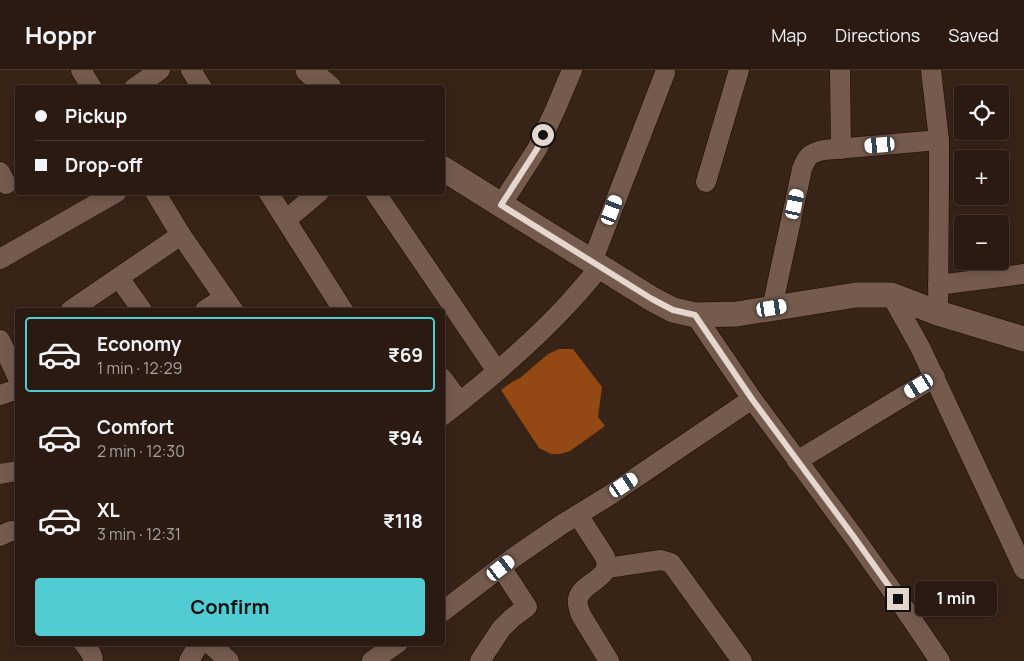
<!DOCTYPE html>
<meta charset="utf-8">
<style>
:root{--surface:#2a1a11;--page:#32231a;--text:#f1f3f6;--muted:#a5a19f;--line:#463831;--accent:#51ccd2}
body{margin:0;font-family:Manrope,sans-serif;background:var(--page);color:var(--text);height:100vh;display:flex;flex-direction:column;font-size:19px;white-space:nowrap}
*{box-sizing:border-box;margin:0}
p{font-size:16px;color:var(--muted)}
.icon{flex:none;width:28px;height:28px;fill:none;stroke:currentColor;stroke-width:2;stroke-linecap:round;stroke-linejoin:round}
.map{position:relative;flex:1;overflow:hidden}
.panel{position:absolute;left:15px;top:238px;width:430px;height:338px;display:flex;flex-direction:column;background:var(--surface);border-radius:5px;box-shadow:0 2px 12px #0003,0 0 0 1px var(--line)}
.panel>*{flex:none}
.guide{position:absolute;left:15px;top:15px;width:430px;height:110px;border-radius:5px;box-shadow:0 2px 12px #0003,0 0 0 1px var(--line);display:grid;align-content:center;height:110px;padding:0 20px;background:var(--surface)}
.buttons{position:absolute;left:954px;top:15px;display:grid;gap:10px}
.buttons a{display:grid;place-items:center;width:55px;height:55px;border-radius:5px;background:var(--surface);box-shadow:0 2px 12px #0003,0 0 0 1px var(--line);font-size:25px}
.end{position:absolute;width:22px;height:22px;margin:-11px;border:6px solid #e5d6ce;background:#111;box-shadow:0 0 0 2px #111}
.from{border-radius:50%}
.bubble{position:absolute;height:35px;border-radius:5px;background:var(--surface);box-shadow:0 2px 12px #0003,0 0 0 1px var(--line);font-size:16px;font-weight:700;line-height:35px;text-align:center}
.car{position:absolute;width:15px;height:30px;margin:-15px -8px;border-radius:6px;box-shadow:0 0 4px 1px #0007;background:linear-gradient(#fff 24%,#345 0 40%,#fff 0 76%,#345 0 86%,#fff 0)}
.guide b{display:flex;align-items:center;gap:18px;height:48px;font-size:19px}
.guide b+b{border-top:1px solid var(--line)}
.guide i{width:12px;height:12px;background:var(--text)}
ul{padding:9px 0 0;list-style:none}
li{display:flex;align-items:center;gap:15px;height:75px;margin:0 10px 8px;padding:0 10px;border:2px solid transparent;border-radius:5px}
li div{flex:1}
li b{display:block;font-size:19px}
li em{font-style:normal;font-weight:700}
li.on{border-color:var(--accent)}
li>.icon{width:45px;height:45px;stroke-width:1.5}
.primary-button{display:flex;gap:10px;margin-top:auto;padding:10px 20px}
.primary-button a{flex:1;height:58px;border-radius:5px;background:var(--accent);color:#111;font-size:20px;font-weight:700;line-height:58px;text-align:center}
header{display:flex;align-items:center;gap:30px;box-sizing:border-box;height:70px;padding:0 25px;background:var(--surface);border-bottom:1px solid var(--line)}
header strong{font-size:24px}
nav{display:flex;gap:28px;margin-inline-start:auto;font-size:18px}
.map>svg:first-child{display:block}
.water{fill:#944814}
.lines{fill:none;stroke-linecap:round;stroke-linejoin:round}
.minor-casing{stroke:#1f0b02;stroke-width:21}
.tertiary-casing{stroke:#1f0b02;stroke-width:26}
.minor{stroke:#755b4e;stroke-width:20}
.tertiary{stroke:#755b4e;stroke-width:25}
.route{stroke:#e5d6ce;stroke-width:6}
</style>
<header>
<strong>Hoppr</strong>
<nav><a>Map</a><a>Directions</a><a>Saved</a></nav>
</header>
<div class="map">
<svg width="1024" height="591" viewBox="0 0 1024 591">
<rect width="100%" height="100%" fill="#382317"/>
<!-- water -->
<polygon class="water" points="559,279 573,279 602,317 598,347 605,356 570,381 560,384 551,384 539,378 501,320 512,312 520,308 548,284"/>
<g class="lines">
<defs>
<g id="minor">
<polyline points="81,0 92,18"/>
<polyline points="191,0 202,18"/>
<polyline points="840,0 841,79"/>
<polyline points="931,0 939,70 939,114 938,243"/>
<polyline points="134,18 160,0"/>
<polyline points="0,102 6,114"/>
<polyline points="706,112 739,0"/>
<polyline points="155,122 181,165 233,240"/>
<polyline points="268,122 343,240"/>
<polyline points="375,122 497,301"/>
<polyline points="501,135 537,79 556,38 572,0"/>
<polyline points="286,150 319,122"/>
<polyline points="0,189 117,122"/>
<polyline points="592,192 665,3"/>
<polyline points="119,208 142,240"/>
<polyline points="938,215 1024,204"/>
<polyline points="891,225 920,277 1024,499"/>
<path d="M772,238l30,-139c5,-13 8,-16 22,-19l115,-10"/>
<polyline points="71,240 181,165"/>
<polyline points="205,240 224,228"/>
<polyline points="695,245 752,329 854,467 898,529 940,591"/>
<polyline points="0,270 18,308"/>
<polyline points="442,308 460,332"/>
<polyline points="0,325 18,319"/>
<path d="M442,346c44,-34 88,-71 126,-112 11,-12 22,-25 32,-37"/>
<polyline points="797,391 935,307"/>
<polyline points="0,404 18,401"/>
<path d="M578,445l27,42c9,22 -23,24 -27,42 -1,5 1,11 3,16l28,46"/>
<polyline points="0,466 11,461 18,461"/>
<polyline points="607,498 661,490 671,493 742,591"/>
<polyline points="442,542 513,488 561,455 610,425 752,329"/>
<path d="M83,572c4,6 10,12 10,19"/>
<polyline points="208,572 229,591"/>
<polyline points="189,591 200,572"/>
<polyline points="372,591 399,572"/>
<polyline points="480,591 501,559 512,548 527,537 501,497"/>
</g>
<g id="tertiary">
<polyline points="308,0 329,18"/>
<polyline points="442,98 652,229 673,240 695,245 737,244 856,225 891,225 938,243 1024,269"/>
</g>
</defs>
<!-- minor casing -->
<use href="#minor" class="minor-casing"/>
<!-- tertiary casing -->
<use href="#tertiary" class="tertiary-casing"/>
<!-- minor -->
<use href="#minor" class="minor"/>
<!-- tertiary -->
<use href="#tertiary" class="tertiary"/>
</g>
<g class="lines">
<!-- route -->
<polyline class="route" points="543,65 537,79 501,135 652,229 673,240 695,245 752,329 854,467 898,529"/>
</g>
</svg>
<div class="buttons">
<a><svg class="icon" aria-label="locate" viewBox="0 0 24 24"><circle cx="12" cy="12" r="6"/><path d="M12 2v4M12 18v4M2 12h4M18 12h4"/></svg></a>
<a>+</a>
<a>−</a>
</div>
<i class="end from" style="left:543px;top:65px"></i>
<i class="end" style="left:898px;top:529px"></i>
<div class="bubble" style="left:915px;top:511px;width:82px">1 min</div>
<i class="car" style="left:880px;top:75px;rotate:265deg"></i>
<i class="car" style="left:795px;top:134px;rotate:12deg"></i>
<i class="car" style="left:612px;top:140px;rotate:21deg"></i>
<i class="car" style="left:772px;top:238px;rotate:81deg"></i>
<i class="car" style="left:919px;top:316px;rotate:239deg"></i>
<i class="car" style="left:624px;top:415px;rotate:56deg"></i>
<i class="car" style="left:501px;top:498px;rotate:52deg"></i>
<div class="guide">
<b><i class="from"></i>Pickup</b>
<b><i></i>Drop-off</b>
</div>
<section class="panel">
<ul>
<li class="on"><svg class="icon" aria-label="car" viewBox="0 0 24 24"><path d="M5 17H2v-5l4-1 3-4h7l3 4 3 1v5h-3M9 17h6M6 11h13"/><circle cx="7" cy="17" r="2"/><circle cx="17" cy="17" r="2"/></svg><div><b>Economy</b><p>1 min · 12:29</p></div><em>₹69</em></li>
<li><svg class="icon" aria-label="car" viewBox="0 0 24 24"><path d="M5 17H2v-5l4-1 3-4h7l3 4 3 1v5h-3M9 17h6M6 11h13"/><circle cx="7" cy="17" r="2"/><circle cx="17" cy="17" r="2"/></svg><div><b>Comfort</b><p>2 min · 12:30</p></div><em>₹94</em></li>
<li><svg class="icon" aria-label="car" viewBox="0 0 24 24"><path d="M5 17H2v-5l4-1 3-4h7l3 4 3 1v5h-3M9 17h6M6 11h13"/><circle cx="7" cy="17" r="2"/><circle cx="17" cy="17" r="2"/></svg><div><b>XL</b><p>3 min · 12:31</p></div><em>₹118</em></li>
</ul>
<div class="primary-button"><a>Confirm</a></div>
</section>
</div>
